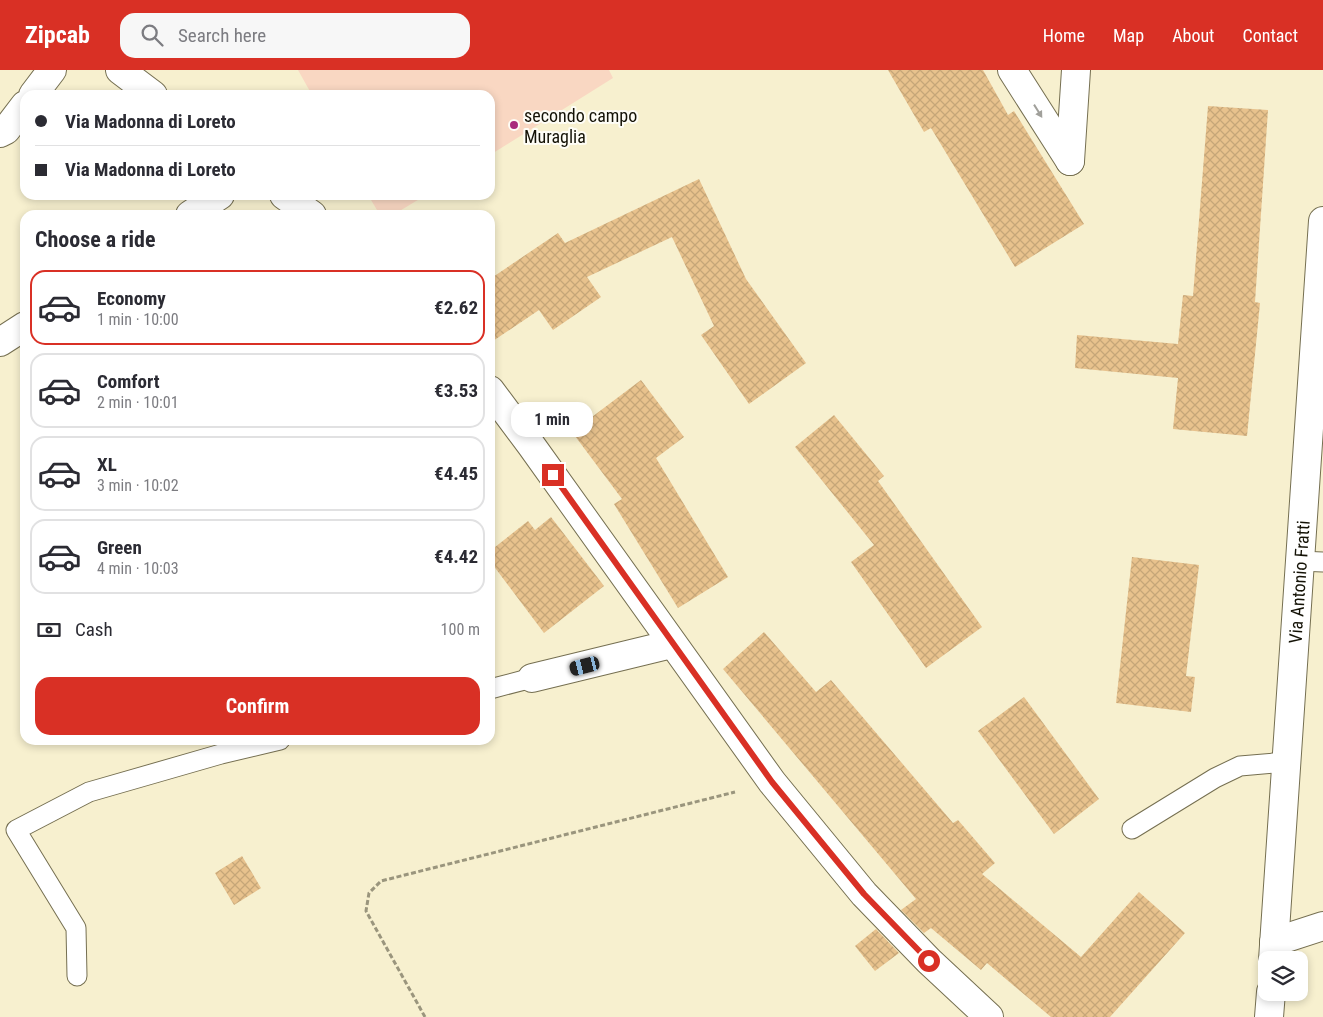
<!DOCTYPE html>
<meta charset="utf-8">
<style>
:root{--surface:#fff;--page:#f7f7f7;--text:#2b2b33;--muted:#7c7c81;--line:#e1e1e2;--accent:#d93025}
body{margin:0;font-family:"Roboto Condensed",sans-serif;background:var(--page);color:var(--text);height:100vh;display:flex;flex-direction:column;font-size:19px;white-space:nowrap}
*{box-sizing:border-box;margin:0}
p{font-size:16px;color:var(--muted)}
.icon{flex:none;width:28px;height:28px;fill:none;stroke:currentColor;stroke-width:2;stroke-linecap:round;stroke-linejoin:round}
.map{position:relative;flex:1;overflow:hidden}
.side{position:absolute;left:20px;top:140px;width:475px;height:535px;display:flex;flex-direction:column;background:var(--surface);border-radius:15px;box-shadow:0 2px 8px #0003}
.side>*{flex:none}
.hud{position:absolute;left:20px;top:20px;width:475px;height:110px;border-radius:15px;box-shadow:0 2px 8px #0003;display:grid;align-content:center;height:110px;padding:0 15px;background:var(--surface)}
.fabs{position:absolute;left:1258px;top:881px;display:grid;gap:10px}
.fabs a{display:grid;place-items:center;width:50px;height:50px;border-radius:10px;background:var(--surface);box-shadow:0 2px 8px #0003;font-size:25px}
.end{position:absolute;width:22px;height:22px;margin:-11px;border:6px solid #d93025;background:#fff;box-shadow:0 0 0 2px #fff}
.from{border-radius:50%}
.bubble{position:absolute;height:35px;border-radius:15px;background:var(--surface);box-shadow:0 2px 8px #0003;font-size:16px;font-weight:700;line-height:35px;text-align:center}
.car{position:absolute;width:15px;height:30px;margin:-15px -8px;border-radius:6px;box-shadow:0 0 4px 1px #0007;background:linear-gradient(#222 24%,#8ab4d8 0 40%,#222 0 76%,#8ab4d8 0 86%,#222 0)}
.hud b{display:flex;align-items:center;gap:18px;height:48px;font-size:19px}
.hud b+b{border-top:1px solid var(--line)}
.hud i{width:12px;height:12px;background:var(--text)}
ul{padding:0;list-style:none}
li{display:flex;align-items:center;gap:15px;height:75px;margin:0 10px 8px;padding:0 5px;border:2px solid var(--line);border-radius:15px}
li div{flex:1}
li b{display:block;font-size:19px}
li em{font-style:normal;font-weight:700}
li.on{border-color:var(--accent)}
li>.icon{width:45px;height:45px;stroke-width:1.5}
h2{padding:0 15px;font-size:22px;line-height:60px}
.pay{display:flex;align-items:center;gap:12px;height:55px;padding:0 15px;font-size:19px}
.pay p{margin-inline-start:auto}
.action{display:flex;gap:10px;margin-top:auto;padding:10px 15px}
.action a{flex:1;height:58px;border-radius:15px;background:var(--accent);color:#fff;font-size:20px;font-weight:700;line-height:58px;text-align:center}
header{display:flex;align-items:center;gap:30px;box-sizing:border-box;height:70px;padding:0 25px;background:var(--accent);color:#fff}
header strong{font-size:24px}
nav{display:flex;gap:28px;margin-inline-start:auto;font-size:18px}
.search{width:350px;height:45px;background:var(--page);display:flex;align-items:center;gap:12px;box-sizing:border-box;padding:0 18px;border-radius:15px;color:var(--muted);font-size:19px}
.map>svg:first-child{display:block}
.pitch{fill:#f9d7c2}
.building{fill:url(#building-cross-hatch)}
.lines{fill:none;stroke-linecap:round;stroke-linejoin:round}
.service-casing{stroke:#756f51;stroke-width:21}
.minor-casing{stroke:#756f51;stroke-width:30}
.tertiary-casing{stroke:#756f51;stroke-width:30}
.path{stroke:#9a957d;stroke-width:3;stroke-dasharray:5 2.5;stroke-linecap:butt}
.service{stroke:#fff;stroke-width:19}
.minor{stroke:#fff;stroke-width:28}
.tertiary{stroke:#fff;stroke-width:28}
.oneway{fill:#a1a09b}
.route{stroke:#d93025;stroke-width:6}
.poi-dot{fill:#a92b7c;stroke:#fefdf6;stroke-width:2}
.labels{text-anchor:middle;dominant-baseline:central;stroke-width:4;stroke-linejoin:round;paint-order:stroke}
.poi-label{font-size:18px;fill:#141206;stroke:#fefdf6;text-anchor:start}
.street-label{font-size:18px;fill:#141206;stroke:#fefdf6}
</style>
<header>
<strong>Zipcab</strong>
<div class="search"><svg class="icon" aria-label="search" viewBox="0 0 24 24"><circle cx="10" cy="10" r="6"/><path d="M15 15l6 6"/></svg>Search here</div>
<nav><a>Home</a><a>Map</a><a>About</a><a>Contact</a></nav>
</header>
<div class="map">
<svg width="1323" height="947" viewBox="0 0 1323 947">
<defs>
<pattern id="building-cross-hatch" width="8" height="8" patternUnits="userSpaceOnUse" patternTransform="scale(1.25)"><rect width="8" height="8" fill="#e8c28d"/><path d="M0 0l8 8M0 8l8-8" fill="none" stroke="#c6a678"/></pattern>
</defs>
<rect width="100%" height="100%" fill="#f7f0cf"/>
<!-- pitch -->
<g class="pitch">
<polygon points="298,0 609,0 613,8 490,85 490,25 312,25"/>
<polygon points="368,125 426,125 393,145 380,145"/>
</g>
<!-- building -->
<g class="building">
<polygon points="888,0 983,0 1008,45 1014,41 1084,154 1015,197 931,58 924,62"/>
<polygon points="1208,36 1268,40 1255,232 1260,233 1247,366 1173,359 1178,308 1075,298 1077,265 1178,274 1183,225 1193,226"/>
<polygon points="699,109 746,209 806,293 749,334 701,265 714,256 672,167 587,207 601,227 553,260 539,240 490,273 490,209 558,163 565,173"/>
<polygon points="641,310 684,367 656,388 728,507 678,538 614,434 622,429 572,362"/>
<polygon points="834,345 884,406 878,411 982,557 926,598 851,492 874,475 795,377"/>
<polygon points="551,447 604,516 544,563 490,491 490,481 528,451 535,460"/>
<polygon points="1132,487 1199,495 1186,606 1195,607 1191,642 1116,633"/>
<polygon points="764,562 816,622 831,610 953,753 958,750 995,793 982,804 1081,887 1139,822 1185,863 1110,947 1051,947 987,893 981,900 931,858 924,863 901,840 916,829 723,599"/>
<polygon points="1024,627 1099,729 1054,764 978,661"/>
<polygon points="242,786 261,818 234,835 215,803"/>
<polygon points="876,859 899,883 875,901 855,876"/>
</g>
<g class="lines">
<defs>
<g id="service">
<polyline points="1299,491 1323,492"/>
<polyline points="490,619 532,608"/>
<polyline points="1132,759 1215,708 1240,696 1286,692"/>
<polyline points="77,906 76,858 16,760 89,722 221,684 280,670"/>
</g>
<g id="minor">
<polyline points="120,0 153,25"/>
<polyline points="1012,0 1070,91"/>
<polyline points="33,25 52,0"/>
<polyline points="0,63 6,60 25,35"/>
<polyline points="1070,91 1076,0"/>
<polyline points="284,125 312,145"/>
<polyline points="190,145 220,125"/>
<polyline points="0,272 25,256"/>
<polyline points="490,320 531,375 772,712 864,824 929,891 989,947"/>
<polyline points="532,608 672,574"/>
<polyline points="1274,872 1323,856"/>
</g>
<g id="tertiary">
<path id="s1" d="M1273,890l50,-739"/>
<polyline points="1269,947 1271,922"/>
</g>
</defs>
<!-- service casing -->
<use href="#service" class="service-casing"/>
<!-- minor casing -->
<use href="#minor" class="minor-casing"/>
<!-- tertiary casing -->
<use href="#tertiary" class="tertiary-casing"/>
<!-- path -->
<polyline class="path" points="425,947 366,841 369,823 381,811 735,722"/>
<!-- service -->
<use href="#service" class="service"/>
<!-- minor -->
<use href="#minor" class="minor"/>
<!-- tertiary -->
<use href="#tertiary" class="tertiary"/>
</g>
<!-- one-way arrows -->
<defs><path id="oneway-solid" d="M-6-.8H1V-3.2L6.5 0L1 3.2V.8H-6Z" transform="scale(1.25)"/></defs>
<use class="oneway" href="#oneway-solid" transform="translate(1038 41) rotate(58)"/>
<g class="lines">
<!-- route -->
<polyline class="route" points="553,405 772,712 864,824 929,891"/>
</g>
<!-- markers -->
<circle class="poi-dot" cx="514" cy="55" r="5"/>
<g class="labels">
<!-- poi labels -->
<g class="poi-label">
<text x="524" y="45">secondo campo<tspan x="524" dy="21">Muraglia</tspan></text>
</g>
<!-- street labels -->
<g class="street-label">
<text stroke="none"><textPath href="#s1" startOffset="379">Via Antonio Fratti</textPath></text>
</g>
</g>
</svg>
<div class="fabs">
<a><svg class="icon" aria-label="layers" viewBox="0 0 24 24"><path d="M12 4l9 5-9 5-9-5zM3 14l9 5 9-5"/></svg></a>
</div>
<i class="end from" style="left:929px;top:891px"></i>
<i class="end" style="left:553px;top:405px"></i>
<div class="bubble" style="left:511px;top:332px;width:82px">1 min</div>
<i class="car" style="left:585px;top:596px;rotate:256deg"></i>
<div class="hud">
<b><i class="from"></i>Via Madonna di Loreto</b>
<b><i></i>Via Madonna di Loreto</b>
</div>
<section class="side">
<h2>Choose a ride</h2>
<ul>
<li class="on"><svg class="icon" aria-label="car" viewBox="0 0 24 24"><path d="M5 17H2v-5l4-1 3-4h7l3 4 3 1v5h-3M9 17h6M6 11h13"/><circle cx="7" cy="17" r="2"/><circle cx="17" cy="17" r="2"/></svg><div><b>Economy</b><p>1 min · 10:00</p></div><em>€2.62</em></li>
<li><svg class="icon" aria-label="car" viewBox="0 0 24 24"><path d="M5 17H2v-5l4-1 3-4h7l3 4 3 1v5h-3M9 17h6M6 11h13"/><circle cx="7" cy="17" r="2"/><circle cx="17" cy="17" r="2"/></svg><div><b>Comfort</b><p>2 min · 10:01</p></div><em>€3.53</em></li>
<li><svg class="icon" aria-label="car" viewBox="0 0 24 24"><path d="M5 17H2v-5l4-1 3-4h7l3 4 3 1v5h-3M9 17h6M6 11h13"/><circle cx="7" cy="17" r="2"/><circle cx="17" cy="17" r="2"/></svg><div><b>XL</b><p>3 min · 10:02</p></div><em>€4.45</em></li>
<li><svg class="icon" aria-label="car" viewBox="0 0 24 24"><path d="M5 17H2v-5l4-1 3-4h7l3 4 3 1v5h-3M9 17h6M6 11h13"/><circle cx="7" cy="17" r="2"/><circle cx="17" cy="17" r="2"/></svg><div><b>Green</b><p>4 min · 10:03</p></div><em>€4.42</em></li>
</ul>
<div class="pay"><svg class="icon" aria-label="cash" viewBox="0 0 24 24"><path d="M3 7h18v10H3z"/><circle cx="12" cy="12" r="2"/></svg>Cash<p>100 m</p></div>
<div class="action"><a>Confirm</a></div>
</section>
</div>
